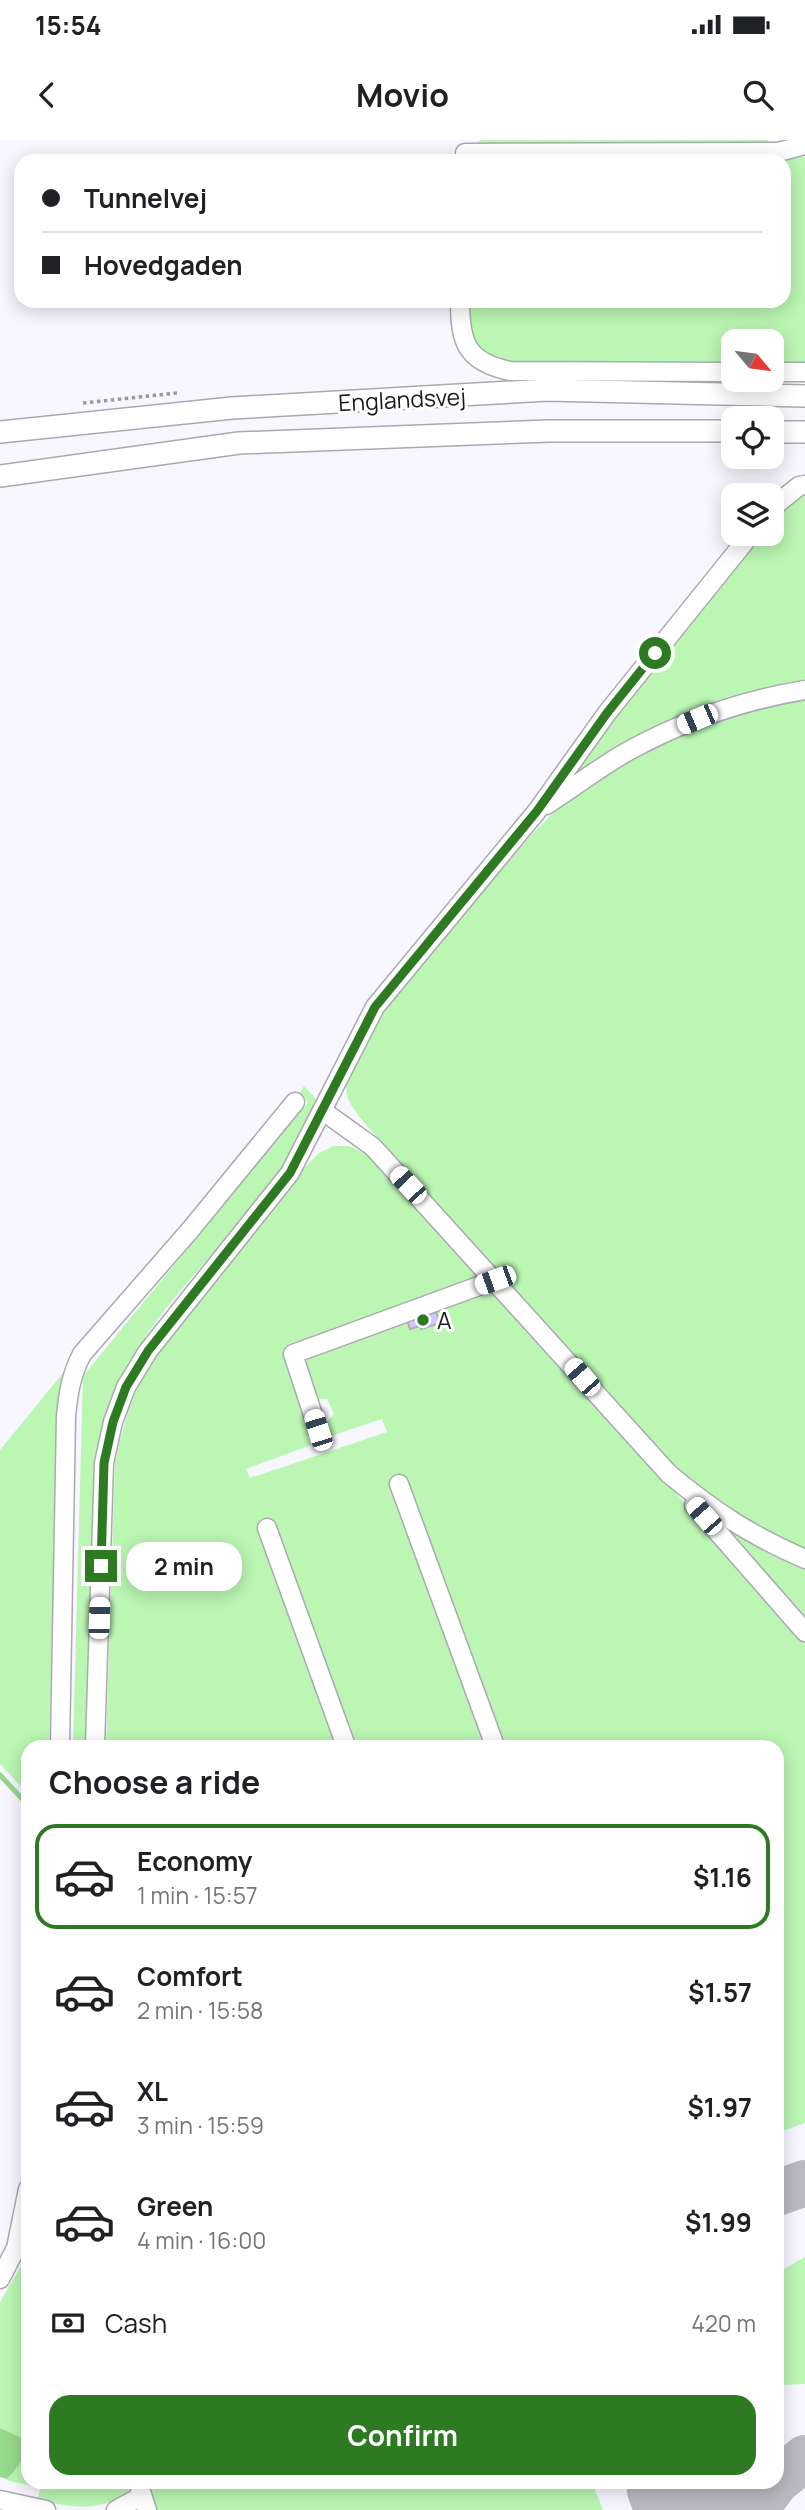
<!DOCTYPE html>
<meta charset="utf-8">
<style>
:root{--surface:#fff;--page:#f6f6f6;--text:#202124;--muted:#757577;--line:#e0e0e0;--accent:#2d7a23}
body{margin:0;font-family:Manrope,sans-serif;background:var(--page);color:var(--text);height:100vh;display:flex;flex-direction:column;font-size:26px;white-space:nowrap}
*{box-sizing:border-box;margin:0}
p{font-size:23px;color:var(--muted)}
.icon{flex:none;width:38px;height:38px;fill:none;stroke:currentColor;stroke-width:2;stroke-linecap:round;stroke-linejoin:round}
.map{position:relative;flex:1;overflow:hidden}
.panel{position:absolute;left:21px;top:1600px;width:763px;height:749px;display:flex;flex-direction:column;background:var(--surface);border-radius:21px;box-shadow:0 4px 18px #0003}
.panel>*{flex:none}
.banner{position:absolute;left:14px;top:14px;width:777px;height:154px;border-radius:21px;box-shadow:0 4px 18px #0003;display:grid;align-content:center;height:154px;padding:0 28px;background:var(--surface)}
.needle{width:46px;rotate:119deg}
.fabs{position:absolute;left:721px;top:189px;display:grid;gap:14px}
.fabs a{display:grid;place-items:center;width:63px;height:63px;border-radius:14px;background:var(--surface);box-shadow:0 4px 18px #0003;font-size:35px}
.end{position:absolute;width:32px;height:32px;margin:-16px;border:9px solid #2d7a23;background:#fff;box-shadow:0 0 0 4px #fff}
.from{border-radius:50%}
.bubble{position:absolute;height:49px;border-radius:21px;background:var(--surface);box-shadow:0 4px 18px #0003;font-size:23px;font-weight:700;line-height:49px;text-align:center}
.car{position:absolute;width:21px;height:42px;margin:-21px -10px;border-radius:9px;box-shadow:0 0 5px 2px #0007;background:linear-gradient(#fff 24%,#345 0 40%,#fff 0 76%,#345 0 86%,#fff 0)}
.banner b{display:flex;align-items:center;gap:24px;height:66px;font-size:26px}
.banner b+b{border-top:2px solid var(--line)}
.banner i{width:18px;height:18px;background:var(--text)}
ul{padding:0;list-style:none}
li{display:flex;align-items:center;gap:21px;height:105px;margin:0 14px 10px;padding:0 14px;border:4px solid transparent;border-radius:21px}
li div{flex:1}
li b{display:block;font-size:26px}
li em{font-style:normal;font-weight:700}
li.current{border-color:var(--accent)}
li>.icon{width:63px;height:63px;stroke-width:1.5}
h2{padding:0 28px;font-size:32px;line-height:84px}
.pay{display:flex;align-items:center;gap:18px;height:77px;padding:0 28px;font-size:26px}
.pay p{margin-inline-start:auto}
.primary-button{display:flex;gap:14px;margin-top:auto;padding:14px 28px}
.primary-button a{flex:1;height:80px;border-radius:21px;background:var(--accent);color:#fff;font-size:28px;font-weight:700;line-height:80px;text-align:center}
.status{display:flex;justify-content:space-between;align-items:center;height:49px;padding:0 35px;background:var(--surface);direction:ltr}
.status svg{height:19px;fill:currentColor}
header{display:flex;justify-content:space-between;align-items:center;height:91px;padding:0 28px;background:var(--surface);font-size:32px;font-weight:700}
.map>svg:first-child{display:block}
.green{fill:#bbf6b3}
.forest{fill:#96da8c}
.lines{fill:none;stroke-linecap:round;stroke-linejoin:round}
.stream{stroke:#94d88a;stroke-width:5}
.taxiway{stroke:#bab9c0;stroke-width:46}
.runway{stroke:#bab9c0;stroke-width:116}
.building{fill:#d2c7fe;stroke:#afadb7;stroke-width:2}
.minor-casing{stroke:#aaa9b2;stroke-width:21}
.major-casing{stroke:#aaa9b2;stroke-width:24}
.path{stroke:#9b9aa0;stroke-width:3.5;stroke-dasharray:3.5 3.5;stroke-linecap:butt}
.minor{stroke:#fff;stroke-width:18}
.major{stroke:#fff;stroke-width:21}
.route{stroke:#2d7a23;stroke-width:9}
.poi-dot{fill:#2d7a23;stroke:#fff;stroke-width:2.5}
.labels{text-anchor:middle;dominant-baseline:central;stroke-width:6;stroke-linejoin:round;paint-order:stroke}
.street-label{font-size:23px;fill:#19181c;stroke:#fff}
.poi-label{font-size:23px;fill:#19181c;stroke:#fff;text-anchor:start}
</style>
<div class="status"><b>15:54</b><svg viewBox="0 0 49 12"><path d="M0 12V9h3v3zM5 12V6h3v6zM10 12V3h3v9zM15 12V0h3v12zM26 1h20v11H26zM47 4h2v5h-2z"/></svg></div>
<header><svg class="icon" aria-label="back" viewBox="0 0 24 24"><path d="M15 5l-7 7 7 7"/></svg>Movio<svg class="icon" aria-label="search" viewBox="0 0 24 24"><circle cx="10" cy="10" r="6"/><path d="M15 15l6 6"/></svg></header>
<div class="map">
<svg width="805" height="2370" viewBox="0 0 805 2370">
<rect width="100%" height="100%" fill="#f8f7ff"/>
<!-- green -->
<g class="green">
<polygon points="480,0 768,0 767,8 475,8"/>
<polygon points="805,17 805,228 772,228 772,201 733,201 733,228 531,227 493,221 470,203 465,161 784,161 784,21 470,21"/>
<polygon points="805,355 805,543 569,642 633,552 763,394 772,394 772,383 793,361"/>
<path d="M805,559v853l-88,-48 -32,-27 -319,-352c-8,-10 -20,-23 -20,-37 3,-52 160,-228 202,-270 12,-12 28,-22 42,-32 65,-44 138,-75 215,-87z"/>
<path d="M304,946l12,13c-11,26 -23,52 -39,76 -47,67 -121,130 -156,203 -15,31 -21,64 -27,98l-8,270h-13l10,-370 225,-274 -9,-9z"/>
<path d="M333,1006h17l22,12 110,116 -5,9 -190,69 28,80 -8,4 4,9 -65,24 4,9 137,-46 -5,-13 -51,17 -2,-6h-5l2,-7 8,-9 -7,-15 -13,1 -11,-33 1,-8 180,-69 9,2 201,221 111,130v480l-28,10v-387h-274l-96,-267 -13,4 95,263h-134l-78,-219 -16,1 78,218h-233l9,-283c8,-38 18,-71 37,-105l152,-190 15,-15z"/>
<polygon points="68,1227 59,1269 49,1606 28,1606 28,1654 0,1624 0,1310"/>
<polygon points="713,1379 748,1402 805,1430 805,1485"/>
<path d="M28,2114v228h98l5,13c-38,15 -53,14 -93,5l2,-12 -34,-8 10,-11 10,-22 -4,-9 -22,-10v-126z"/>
<polygon points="805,2117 805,2244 777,2245 777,2133"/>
<polygon points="147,2342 592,2342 603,2370 157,2370"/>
</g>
<!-- forest -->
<path class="forest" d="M0,2288l22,10c7,17 -4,29 -15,41l-7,-2z"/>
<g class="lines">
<!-- stream -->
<polyline class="stream" points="0,1635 28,1665"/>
<!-- taxiway -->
<g class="taxiway">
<polyline points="777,2053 805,2043"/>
<polyline points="777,2341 805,2318"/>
<polyline points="755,2370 776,2342"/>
</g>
<!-- runway -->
<polyline class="runway" points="684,2342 695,2370"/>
</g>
<!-- building -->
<polygon class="building" points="425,1170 426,1175 436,1172 440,1183 421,1189 420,1186 410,1189 406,1177"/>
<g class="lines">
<defs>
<g id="minor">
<polyline points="465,13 778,12 801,6"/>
<path d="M460,161c0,41 6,61 50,70l223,1"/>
<polyline points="772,232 805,232"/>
<polyline points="772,368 799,346 805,345"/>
<path d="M546,665c29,-18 56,-40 86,-56 54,-29 112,-49 173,-59"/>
<path d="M323,971l50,36 296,327c46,38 81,61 136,85"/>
<polyline points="318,1290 293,1214 495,1140"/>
<polyline points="399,1344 495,1606"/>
<polyline points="694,1365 805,1492"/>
<polyline points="267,1388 346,1606"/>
<path d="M60,1606l6,-329c2,-23 5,-42 16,-63l109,-125 104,-127"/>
<polyline points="95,1606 104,1323 113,1282 126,1247 148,1211 290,1033 375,867 537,671 607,573 751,394"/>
<polyline points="0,2139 16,2108 28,2049"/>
<polyline points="138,2342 147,2370"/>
<polyline points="0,2360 46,2370"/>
<polyline points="116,2370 142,2356"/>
</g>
<g id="major">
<polyline points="0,292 232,268 547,250 805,256"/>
<polyline points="772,292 805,292"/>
<polyline points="0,336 239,303 549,291 733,291"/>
</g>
</defs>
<!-- minor casing -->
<use href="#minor" class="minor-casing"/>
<!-- major casing -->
<use href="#major" class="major-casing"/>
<!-- path -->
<polyline class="path" points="83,263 177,253"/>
<!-- minor -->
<use href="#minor" class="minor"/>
<!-- major -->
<use href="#major" class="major"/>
</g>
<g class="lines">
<!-- route -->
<polyline class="route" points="101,1426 104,1323 113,1282 126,1247 148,1211 290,1033 375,867 537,671 607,573 655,513"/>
</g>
<!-- markers -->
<circle class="poi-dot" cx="423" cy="1180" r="7"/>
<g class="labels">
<!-- street labels -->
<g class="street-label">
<text transform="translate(402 259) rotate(-3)">Englandsvej</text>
</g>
<!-- poi labels -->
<g class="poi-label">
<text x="437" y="1180">A</text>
</g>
</g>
</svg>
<div class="fabs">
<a><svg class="needle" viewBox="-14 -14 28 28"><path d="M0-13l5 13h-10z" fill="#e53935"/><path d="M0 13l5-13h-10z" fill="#757577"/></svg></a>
<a><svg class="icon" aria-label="locate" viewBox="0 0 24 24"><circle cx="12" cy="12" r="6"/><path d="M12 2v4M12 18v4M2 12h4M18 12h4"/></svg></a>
<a><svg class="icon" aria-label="layers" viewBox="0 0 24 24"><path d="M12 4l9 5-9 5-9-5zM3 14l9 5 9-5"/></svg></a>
</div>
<i class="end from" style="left:655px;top:513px"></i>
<i class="end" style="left:101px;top:1426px"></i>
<div class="bubble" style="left:126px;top:1402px;width:116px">2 min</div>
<i class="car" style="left:697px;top:579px;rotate:247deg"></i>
<i class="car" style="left:408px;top:1045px;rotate:317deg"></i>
<i class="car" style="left:495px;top:1140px;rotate:250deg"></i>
<i class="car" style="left:582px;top:1237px;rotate:319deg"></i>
<i class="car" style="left:318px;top:1290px;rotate:342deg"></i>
<i class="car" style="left:704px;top:1376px;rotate:319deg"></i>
<i class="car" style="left:99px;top:1478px;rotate:2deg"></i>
<div class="banner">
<b><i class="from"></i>Tunnelvej</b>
<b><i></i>Hovedgaden</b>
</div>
<section class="panel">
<h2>Choose a ride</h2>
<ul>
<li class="current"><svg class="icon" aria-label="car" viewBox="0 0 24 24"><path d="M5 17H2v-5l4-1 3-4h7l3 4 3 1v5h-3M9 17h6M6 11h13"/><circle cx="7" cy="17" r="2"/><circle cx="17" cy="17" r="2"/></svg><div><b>Economy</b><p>1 min · 15:57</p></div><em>$1.16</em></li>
<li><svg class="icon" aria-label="car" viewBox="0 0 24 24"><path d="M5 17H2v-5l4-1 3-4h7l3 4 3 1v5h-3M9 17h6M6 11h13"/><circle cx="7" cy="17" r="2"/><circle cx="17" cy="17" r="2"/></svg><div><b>Comfort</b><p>2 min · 15:58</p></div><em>$1.57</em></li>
<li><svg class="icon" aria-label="car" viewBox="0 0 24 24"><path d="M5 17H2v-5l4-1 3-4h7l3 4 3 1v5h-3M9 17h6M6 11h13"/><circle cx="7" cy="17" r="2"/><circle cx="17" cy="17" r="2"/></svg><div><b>XL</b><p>3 min · 15:59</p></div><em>$1.97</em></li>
<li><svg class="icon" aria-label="car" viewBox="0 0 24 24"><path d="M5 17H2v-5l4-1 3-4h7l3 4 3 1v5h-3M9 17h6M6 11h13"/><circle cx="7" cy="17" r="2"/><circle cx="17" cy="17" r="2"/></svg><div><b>Green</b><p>4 min · 16:00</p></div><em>$1.99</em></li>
</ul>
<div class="pay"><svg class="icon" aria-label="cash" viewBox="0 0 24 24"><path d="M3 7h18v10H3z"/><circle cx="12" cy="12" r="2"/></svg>Cash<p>420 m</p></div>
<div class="primary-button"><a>Confirm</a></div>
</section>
</div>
